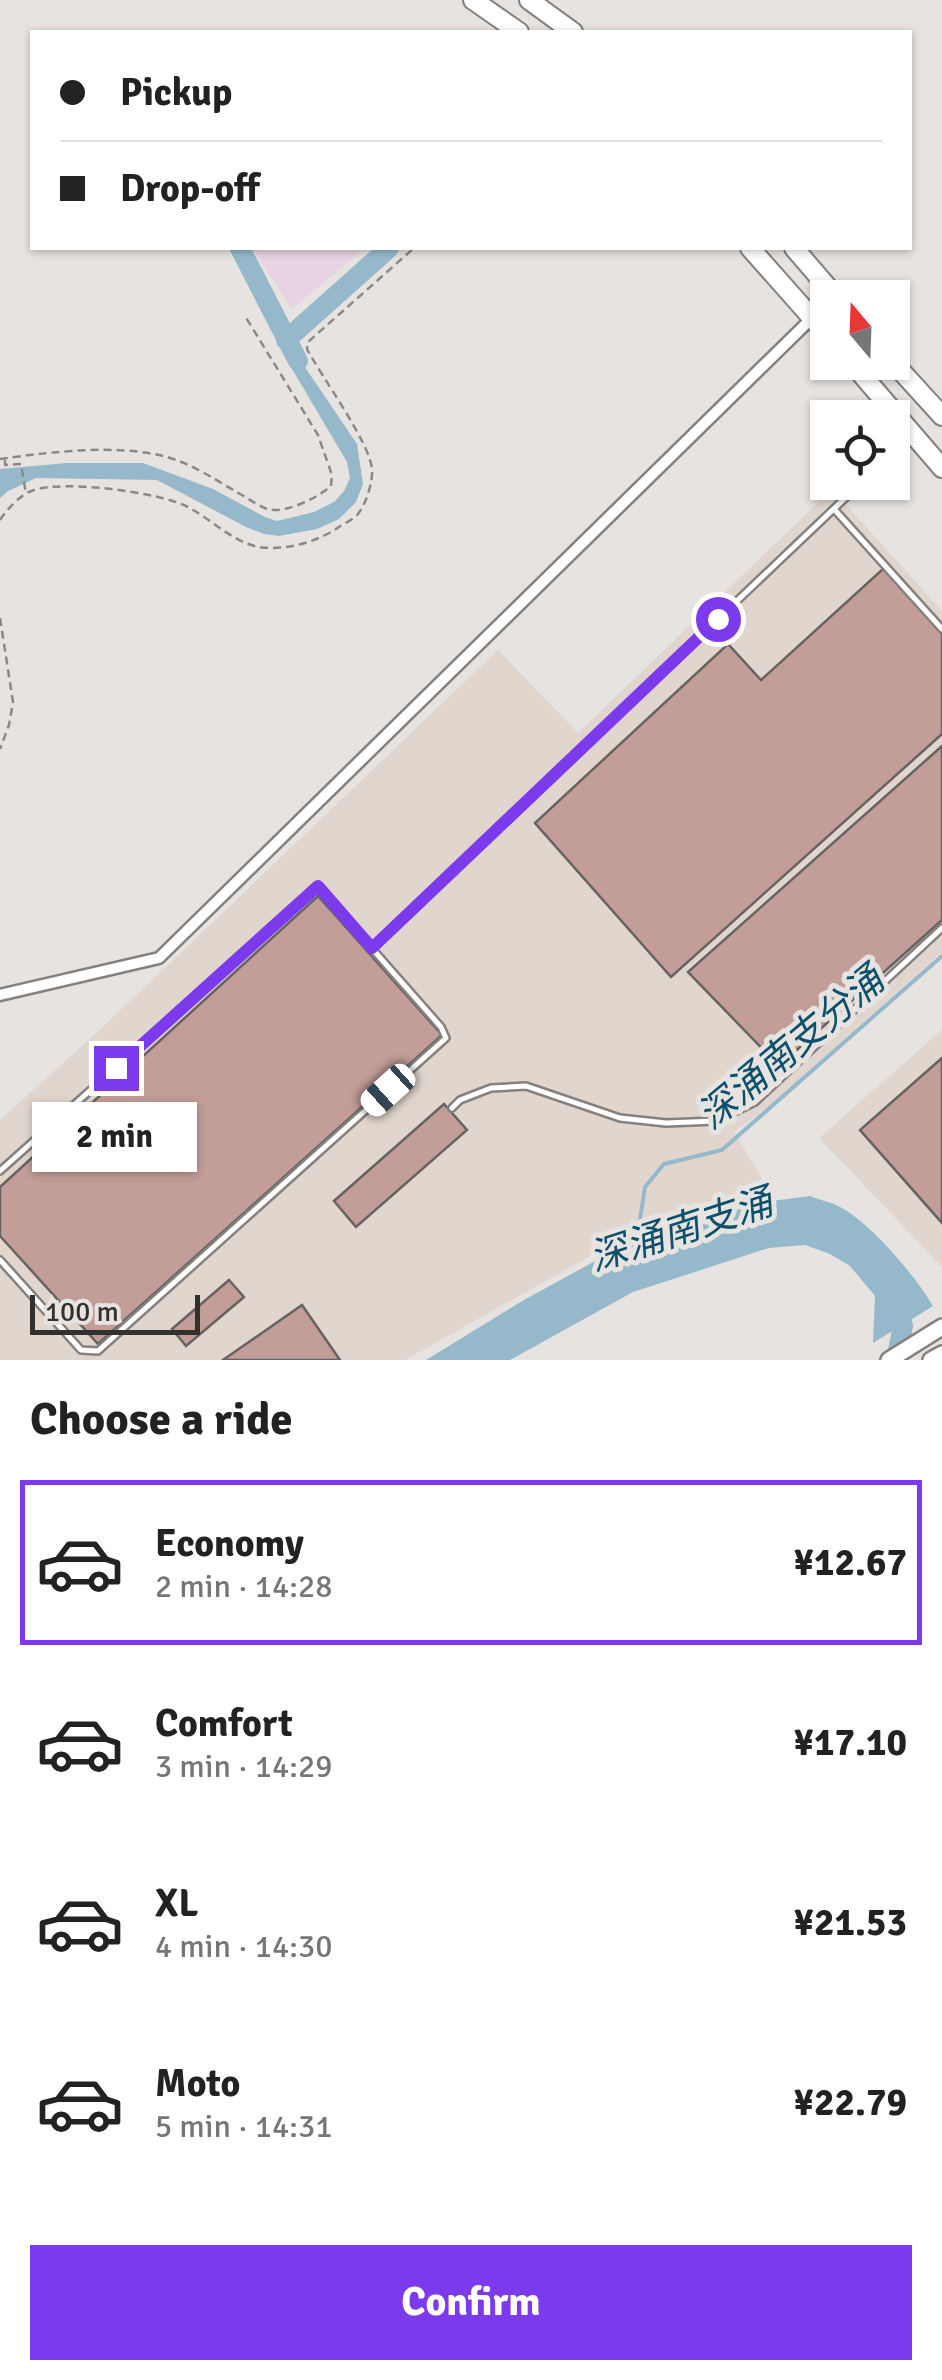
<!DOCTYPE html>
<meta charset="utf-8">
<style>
:root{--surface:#fff;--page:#f2f2f2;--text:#222;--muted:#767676;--line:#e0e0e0;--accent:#7c3aed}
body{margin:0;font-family:Signika,"Noto Sans SC",sans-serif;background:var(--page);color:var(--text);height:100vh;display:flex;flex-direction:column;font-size:38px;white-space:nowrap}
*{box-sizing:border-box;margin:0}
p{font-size:32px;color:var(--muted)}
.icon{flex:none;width:55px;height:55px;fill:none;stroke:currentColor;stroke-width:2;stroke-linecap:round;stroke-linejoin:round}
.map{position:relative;height:1360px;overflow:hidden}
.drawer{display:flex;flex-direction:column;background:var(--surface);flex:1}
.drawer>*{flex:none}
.top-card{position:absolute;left:30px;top:30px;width:882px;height:220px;border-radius:0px;box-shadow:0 2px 8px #0004;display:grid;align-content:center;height:220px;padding:0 30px;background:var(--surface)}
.needle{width:65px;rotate:341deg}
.controls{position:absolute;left:810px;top:280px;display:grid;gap:20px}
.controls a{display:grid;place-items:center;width:100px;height:100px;border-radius:0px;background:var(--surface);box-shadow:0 2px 8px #0004;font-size:50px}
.scale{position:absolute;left:30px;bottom:25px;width:170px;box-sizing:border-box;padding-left:10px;border:5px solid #323130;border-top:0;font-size:28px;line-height:35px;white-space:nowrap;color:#323130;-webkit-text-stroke:8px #e7e3e0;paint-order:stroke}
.end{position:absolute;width:45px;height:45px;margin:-22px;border:12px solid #7c3aed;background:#fff;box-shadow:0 0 0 5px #fff}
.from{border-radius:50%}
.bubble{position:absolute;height:70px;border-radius:0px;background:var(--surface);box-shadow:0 2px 8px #0004;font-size:32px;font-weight:700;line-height:70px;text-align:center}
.car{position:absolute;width:30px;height:60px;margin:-30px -15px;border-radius:12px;box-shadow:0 0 8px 2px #0007;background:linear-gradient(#fff 24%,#345 0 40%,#fff 0 76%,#345 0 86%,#fff 0)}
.top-card b{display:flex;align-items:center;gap:35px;height:95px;font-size:38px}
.top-card b+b{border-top:2px solid var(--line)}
.top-card i{width:25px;height:25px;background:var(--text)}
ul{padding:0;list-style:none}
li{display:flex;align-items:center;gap:30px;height:165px;margin:0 20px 15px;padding:0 10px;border:5px solid transparent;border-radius:0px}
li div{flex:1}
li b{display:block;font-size:38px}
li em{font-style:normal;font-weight:700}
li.active{border-color:var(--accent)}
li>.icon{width:90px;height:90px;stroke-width:1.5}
h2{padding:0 30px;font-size:45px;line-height:120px}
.button{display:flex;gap:20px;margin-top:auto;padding:20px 30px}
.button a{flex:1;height:115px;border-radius:0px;background:var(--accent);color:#fff;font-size:40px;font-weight:700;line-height:115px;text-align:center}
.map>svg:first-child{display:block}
.built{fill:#e0d6ce}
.industrial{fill:#e8d3e2}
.water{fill:#95b9cb}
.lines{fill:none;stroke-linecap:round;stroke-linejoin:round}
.stream{stroke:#95b9cb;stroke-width:4}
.river{stroke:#95b9cb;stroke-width:20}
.building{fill:#c39d98;stroke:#676362;stroke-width:2.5}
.lane-casing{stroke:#84817e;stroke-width:10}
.street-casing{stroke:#84817e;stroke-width:15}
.primary-casing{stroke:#84817e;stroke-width:20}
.highway-casing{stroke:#84817e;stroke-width:22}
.path{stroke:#8b8886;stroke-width:2.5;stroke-dasharray:8 5;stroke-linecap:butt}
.lane{stroke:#fff;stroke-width:5}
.street{stroke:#fff;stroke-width:10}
.primary{stroke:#fff;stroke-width:15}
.highway{stroke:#fff;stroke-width:18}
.route{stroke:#7c3aed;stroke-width:12}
.labels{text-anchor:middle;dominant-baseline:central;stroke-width:10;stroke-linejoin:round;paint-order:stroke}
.water-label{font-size:38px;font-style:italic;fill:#0d506b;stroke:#e7e3e0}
</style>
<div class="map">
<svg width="942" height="1360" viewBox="0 0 942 1360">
<rect width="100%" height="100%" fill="#e7e3e0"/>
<!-- built -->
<g class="built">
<polygon points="832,489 942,611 942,952 770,1105 734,1132 771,1193 703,1204 624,1237 405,1360 0,1360 0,1120 104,1026 498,650 578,733"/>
<polygon points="942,1030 942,1267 819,1138"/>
</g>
<!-- industrial -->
<polygon class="industrial" points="252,248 365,248 292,309"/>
<!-- water -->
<g class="water">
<polygon points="229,248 246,248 271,317 357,444 363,484 356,502 339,519 317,529 279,536 264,534 246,527 157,480 36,478 8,491 0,498 0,469 67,463 143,463 213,489 265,517 277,521 314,512 334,502 344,491 350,478 347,462 285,357"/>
<path d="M810,1196c10,4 21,6 30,11 31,16 76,70 93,99l-60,37 2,-47 -25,-30 -20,-12 -25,-9 -36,3 -136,44 -123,68h-84l98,-60 104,-57 76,-33z"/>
</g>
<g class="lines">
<!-- stream -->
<polyline class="stream" points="637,1239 645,1187 664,1164 722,1150 942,956"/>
<!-- river -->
<g class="river">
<polyline points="240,248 298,361"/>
<polyline points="286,340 389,248"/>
<polyline points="896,1360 903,1326 896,1298"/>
</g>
</g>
<!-- building -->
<g class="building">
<polygon points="884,568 942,631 942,734 671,977 535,823 728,644 761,680"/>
<polygon points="942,746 942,920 779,1066 688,972"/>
<polygon points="318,896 442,1035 98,1344 0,1236 0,1187"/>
<polygon points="942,1058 942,1223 860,1130"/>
<polygon points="444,1104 467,1130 356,1227 334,1201"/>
<polygon points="229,1280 244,1297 186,1346 172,1329"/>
<polygon points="302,1305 340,1360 223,1360"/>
</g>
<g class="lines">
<defs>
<g id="lane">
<polyline points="892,454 908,438"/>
<polyline points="834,509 942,629"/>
<polyline points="372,948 862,482"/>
<polyline points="452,1108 460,1100 491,1088 526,1086 620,1118 666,1123 716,1121 755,1102 942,928"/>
<polyline points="0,1171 318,887 441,1027 446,1038 98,1351 81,1350 0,1260"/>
</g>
<polyline id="street" points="0,995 159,958 812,318"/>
<g id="primary">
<polyline points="889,1360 942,1327"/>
<polyline points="931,1360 942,1354"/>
</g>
<g id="highway">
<polyline points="473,0 519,32"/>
<polyline points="529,0 573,32"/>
<polyline points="750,248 828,336"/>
<polyline points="794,248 837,298"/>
<polyline points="892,361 942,416"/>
<polyline points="851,362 942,468"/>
</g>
</defs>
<!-- lane casing -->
<use href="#lane" class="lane-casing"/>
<!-- street casing -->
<use href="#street" class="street-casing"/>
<!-- primary casing -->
<use href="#primary" class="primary-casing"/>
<!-- highway casing -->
<use href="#highway" class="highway-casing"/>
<!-- path -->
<g class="path">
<path d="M0,459c49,-7 115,-15 163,-3 26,6 53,24 77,38 8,4 18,12 27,15 19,5 50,-11 64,-23l1,-11 -14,-40 -73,-119"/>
<polyline points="5,460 5,465 21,464 26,494"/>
<path d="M0,520c8,-12 21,-26 34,-30 31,-10 123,2 152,16 24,12 46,36 73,41 27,4 58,-5 80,-20 6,-4 15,-8 19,-13 8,-10 15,-32 14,-44 -1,-26 -51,-94 -65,-121l1,-7 106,-94"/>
<polyline points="0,618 13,702 9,725 0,749"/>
</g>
<!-- lane -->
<use href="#lane" class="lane"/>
<!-- street -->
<use href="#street" class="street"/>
<!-- primary -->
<use href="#primary" class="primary"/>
<!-- highway -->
<use href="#highway" class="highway"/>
</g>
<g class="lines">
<!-- route -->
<polyline class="route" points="116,1068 318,886 372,948 718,619"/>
</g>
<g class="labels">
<!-- water labels -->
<g class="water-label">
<text transform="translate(791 1048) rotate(-40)">深涌南支分涌</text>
<text transform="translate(681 1230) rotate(-18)">深涌南支涌</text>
</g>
</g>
</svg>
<div class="controls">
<a><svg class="needle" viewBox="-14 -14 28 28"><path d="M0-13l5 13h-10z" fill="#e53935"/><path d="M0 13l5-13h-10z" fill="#767676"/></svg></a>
<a><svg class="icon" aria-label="locate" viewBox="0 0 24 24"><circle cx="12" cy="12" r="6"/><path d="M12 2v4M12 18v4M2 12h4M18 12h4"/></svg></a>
</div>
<div class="scale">100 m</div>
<i class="end from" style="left:718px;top:619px"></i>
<i class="end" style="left:116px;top:1068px"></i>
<div class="bubble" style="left:32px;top:1102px;width:165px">2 min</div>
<i class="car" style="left:388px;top:1090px;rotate:228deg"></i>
<div class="top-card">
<b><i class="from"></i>Pickup</b>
<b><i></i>Drop-off</b>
</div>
</div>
<section class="drawer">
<h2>Choose a ride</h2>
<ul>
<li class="active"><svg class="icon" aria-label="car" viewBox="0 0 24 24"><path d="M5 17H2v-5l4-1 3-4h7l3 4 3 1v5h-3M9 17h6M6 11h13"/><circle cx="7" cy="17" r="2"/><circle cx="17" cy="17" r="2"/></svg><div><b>Economy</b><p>2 min · 14:28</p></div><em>¥12.67</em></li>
<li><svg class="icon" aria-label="car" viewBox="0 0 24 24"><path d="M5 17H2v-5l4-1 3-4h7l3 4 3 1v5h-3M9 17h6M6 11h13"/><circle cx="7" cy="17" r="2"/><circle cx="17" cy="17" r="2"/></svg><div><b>Comfort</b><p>3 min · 14:29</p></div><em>¥17.10</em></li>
<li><svg class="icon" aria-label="car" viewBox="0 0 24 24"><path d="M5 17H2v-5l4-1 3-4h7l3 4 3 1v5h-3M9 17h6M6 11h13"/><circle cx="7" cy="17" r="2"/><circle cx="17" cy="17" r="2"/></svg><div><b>XL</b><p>4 min · 14:30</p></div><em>¥21.53</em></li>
<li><svg class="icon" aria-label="car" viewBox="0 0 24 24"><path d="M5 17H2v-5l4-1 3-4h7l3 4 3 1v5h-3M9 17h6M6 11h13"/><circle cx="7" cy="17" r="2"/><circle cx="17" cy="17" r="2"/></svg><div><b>Moto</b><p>5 min · 14:31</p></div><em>¥22.79</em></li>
</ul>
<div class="button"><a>Confirm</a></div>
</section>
